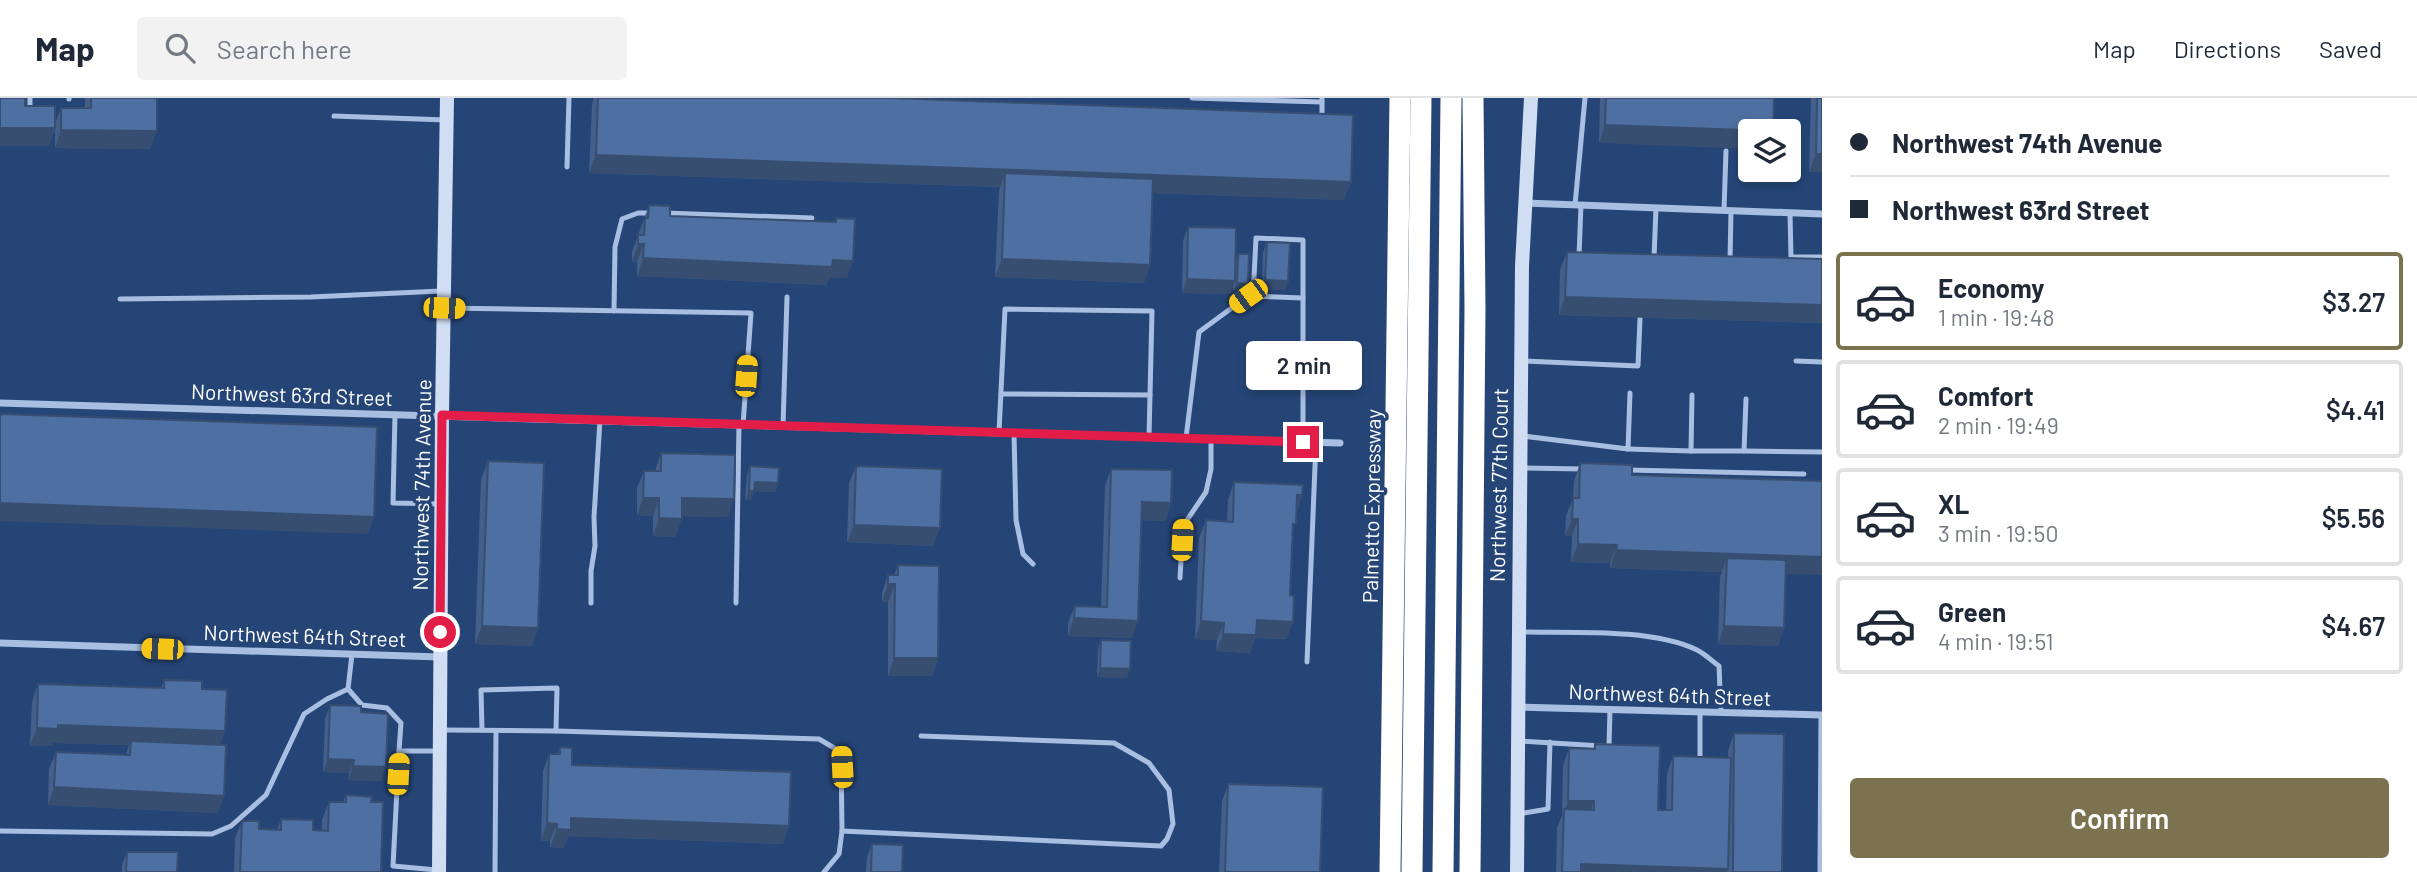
<!DOCTYPE html>
<meta charset="utf-8">
<style>
:root{--surface:#fff;--page:#f2f2f3;--text:#1f2937;--muted:#747a83;--line:#e0e1e3;--accent:#7b734f}
body{margin:0;font-family:Barlow,sans-serif;background:var(--page);color:var(--text);height:100vh;display:flex;flex-direction:column;font-size:26px;white-space:nowrap}
*{box-sizing:border-box;margin:0}
p{font-size:23px;color:var(--muted)}
.icon{flex:none;width:38px;height:38px;fill:none;stroke:currentColor;stroke-width:2;stroke-linecap:round;stroke-linejoin:round}
.map{position:relative;flex:1;overflow:hidden}
.side{display:flex;flex-direction:column;background:var(--surface);width:595px}
.side>*{flex:none}
.guide{display:grid;align-content:center;height:154px;padding:0 28px;background:var(--surface)}
.buttons{position:absolute;left:1738px;top:21px;display:grid;gap:14px}
.buttons a{display:grid;place-items:center;width:63px;height:63px;border-radius:7px;background:var(--surface);box-shadow:0 4px 10px #0003;font-size:35px}
.end{position:absolute;width:32px;height:32px;margin:-16px;border:9px solid #e11d48;background:#fff;box-shadow:0 0 0 4px #fff}
.from{border-radius:50%}
.bubble{position:absolute;height:49px;border-radius:7px;background:var(--surface);box-shadow:0 4px 10px #0003;font-size:23px;font-weight:600;line-height:49px;text-align:center}
.car{position:absolute;width:21px;height:42px;margin:-21px -10px;border-radius:9px;box-shadow:0 0 5px 2px #0007;background:linear-gradient(#f5c518 24%,#345 0 40%,#f5c518 0 76%,#345 0 86%,#f5c518 0)}
.guide b{display:flex;align-items:center;gap:24px;height:66px;font-size:26px}
.guide b+b{border-top:2px solid var(--line)}
.guide i{width:18px;height:18px;background:var(--text)}
ul{padding:0;list-style:none}
li{display:flex;align-items:center;gap:21px;height:98px;margin:0 14px 10px;padding:0 14px;border:4px solid var(--line);border-radius:7px}
li div{flex:1}
li b{display:block;font-size:26px}
li em{font-style:normal;font-weight:600}
li.active{border-color:var(--accent)}
li>.icon{width:63px;height:63px;stroke-width:1.5}
.cta{display:flex;gap:14px;margin-top:auto;padding:14px 28px}
.cta a{flex:1;height:80px;border-radius:7px;background:var(--accent);color:#fff;font-size:28px;font-weight:600;line-height:80px;text-align:center}
header{display:flex;align-items:center;gap:42px;box-sizing:border-box;height:98px;padding:0 35px;background:var(--surface);border-bottom:2px solid var(--line)}
header strong{font-size:33px}
nav{display:flex;gap:38px;margin-inline-start:auto;font-size:24px}
.search{width:490px;height:63px;background:var(--page);display:flex;align-items:center;gap:18px;box-sizing:border-box;padding:0 24px;border-radius:7px;color:var(--muted);font-size:26px}
main{display:flex;flex:1;min-height:0}
.map>svg:first-child{display:block}
.lines{fill:none;stroke-linecap:round;stroke-linejoin:round}
.lane{stroke:#a8bfe2;stroke-width:5}
.street{stroke:#a8bfe2;stroke-width:7}
.secondary{stroke:#d0ddf3;stroke-width:14}
.highway{stroke:#fff;stroke-width:21}
.wall{fill:#435f8a}
.shaded-wall{fill:#374e71}
.building{fill:#4e6fa1;stroke:#374e71;stroke-width:2}
.route{stroke:#e11d48;stroke-width:9}
.labels{text-anchor:middle;dominant-baseline:central;stroke-width:7;stroke-linejoin:round;paint-order:stroke}
.street-label{font-size:21px;fill:#fff;stroke:#264577}
</style>
<header>
<strong>Map</strong>
<div class="search"><svg class="icon" aria-label="search" viewBox="0 0 24 24"><circle cx="10" cy="10" r="6"/><path d="M15 15l6 6"/></svg>Search here</div>
<nav><a>Map</a><a>Directions</a><a>Saved</a></nav>
</header>
<main>
<div class="map">
<svg width="1822" height="774" viewBox="0 0 1822 774">
<rect width="100%" height="100%" fill="#264577"/>
<g class="lines">
<!-- lane -->
<g class="lane">
<polyline points="1192,0 1322,4"/>
<polyline points="1322,0 1322,21"/>
<polyline points="69,1 69,0"/>
<polyline points="30,14 30,0"/>
<polyline points="334,18 446,22"/>
<polyline points="567,69 569,0"/>
<polyline points="1575,107 1585,0"/>
<polyline points="1656,110 1654,160 1656,160"/>
<polyline points="1724,112 1726,53"/>
<polyline points="664,115 812,120"/>
<polyline points="1790,115 1791,159 1822,159"/>
<polyline points="1579,158 1581,107"/>
<polyline points="1726,162 1730,162 1731,113"/>
<polyline points="1253,199 1256,140 1303,142 1303,344"/>
<polyline points="120,201 311,199 441,193"/>
<polyline points="444,210 751,215 743,327"/>
<polyline points="614,213 615,149 622,121 638,115 650,115"/>
<polyline points="1524,263 1638,268 1640,221"/>
<polyline points="1796,263 1822,264"/>
<polyline points="1001,296 1150,297"/>
<polyline points="395,316 393,405 441,406"/>
<polyline points="783,328 787,199"/>
<polyline points="999,334 1005,211 1152,213 1149,339"/>
<polyline points="1014,335 1016,422 1023,456 1033,466"/>
<polyline points="1523,338 1628,351 1630,295"/>
<polyline points="1186,340 1199,234 1248,198 1303,200"/>
<polyline points="1628,351 1691,353 1692,297"/>
<polyline points="1691,353 1744,353 1746,301"/>
<polyline points="1744,353 1822,354"/>
<polyline points="1523,370 1583,371"/>
<polyline points="1628,372 1804,376"/>
<polyline points="1180,480 1183,428 1206,394 1211,371 1211,341"/>
<polyline points="591,505 591,473 595,448 594,419 600,322"/>
<polyline points="736,505 739,327"/>
<path d="M1521,534c50,1 131,-4 176,18 8,4 15,11 22,16l2,47"/>
<polyline points="352,556 348,591 362,607 387,610 401,625 399,653"/>
<polyline points="1307,564 1316,344"/>
<polyline points="443,632 556,633 557,590 481,592 482,632"/>
<polyline points="556,633 819,641 841,654 842,733 839,756 824,774"/>
<polyline points="1521,643 1602,648"/>
<polyline points="1609,648 1610,611"/>
<polyline points="1700,666 1700,614"/>
<polyline points="1518,716 1548,711 1550,644"/>
<polyline points="0,733 212,736 231,728 266,697 304,616 327,601 348,591"/>
<polyline points="842,733 1161,748 1167,741 1173,726 1169,692 1149,665 1114,645 921,638"/>
<polyline points="437,772 393,768 399,653 437,653"/>
<polyline points="495,774 496,633"/>
<polyline points="1820,774 1821,617"/>
</g>
<!-- street -->
<g class="street">
<polyline points="1525,105 1822,116"/>
<polyline points="0,305 1340,345"/>
<polyline points="0,545 440,559"/>
<polyline points="1518,609 1822,617"/>
</g>
<!-- secondary -->
<g class="secondary">
<polyline points="439,774 442,317 447,0"/>
<polyline points="1517,774 1522,168 1531,0"/>
</g>
<!-- highway -->
<g class="highway">
<polyline points="1390,774 1400,0"/>
<polyline points="1412,774 1421,0"/>
<polyline points="1443,774 1451,0"/>
<polyline points="1470,774 1475,211 1473,0"/>
</g>
</g>
<!-- wall -->
<g class="wall">
<polygon points="0,0 25,8 55,26 61,10 85,10 85,0 157,0 150,51 55,50 55,31 49,48 0,48"/>
<polygon points="594,0 891,0 1344,102 1153,95 1144,185 995,179 999,93 1000,89 589,75 592,7"/>
<polygon points="1600,0 1774,0 1599,45"/>
<polygon points="1811,0 1822,0 1822,74 1809,74"/>
<polygon points="649,107 670,118 835,124 836,120 847,180 829,180 826,187 637,178 637,164 632,164 632,154"/>
<polygon points="1188,129 1236,161 1238,156 1245,195 1233,194 1233,188 1230,196 1182,195 1183,143"/>
<polygon points="1267,144 1285,192 1262,191 1263,154"/>
<polygon points="1567,154 1822,161 1822,225 1559,217 1560,172"/>
<polygon points="661,355 728,419 682,418 675,439 653,438 653,418 637,417 637,390 644,373 655,373"/>
<polygon points="488,363 538,530 532,548 475,546 481,381"/>
<polygon points="1580,365 1632,377 1786,476 1784,530 1778,548 1718,546 1720,478 1722,474 1610,470 1610,465 1571,464 1572,438 1565,438 1566,418 1573,400 1574,383"/>
<polygon points="750,368 778,385 775,394 754,393 751,402 745,402 747,378"/>
<polygon points="856,368 933,448 847,444 849,385"/>
<polygon points="1111,371 1171,405 1165,423 1142,422 1132,540 1068,538 1068,525 1075,508 1101,509 1105,388"/>
<polygon points="1234,384 1302,397 1297,414 1292,436 1290,497 1293,524 1286,541 1255,540 1250,555 1216,553 1217,542 1195,541 1199,440 1206,422 1227,423 1228,402"/>
<polygon points="898,467 938,560 932,578 888,578 888,504 882,504 882,495 888,477 894,477"/>
<polygon points="1101,542 1127,580 1097,579 1098,551"/>
<polygon points="164,582 202,591 225,633 220,646 218,715 48,707 49,671 56,654 126,656 129,647 53,645 52,648 30,648 32,604 38,586 161,590"/>
<polygon points="330,607 361,614 381,683 348,682 349,675 323,674 325,621"/>
<polygon points="1734,635 1782,774 1556,774 1557,729 1562,718 1563,668 1569,650 1593,651 1595,646 1658,712 1666,712 1667,676 1673,658 1728,660 1728,653"/>
<polygon points="560,649 572,667 783,746 568,738 564,750 550,749 550,743 541,743 543,673 549,656 558,656"/>
<polygon points="1228,686 1320,774 1219,774 1222,703"/>
<polygon points="346,697 371,704 381,774 234,774 235,740 242,723 259,731 277,732 281,721 313,732 322,732 322,722 329,704 343,704"/>
<polygon points="872,746 902,774 866,774 867,759"/>
<polygon points="127,754 177,774 122,774 122,767"/>
</g>
<!-- shaded-wall -->
<g class="shaded-wall">
<polygon points="1605,27 1767,33 1750,33 1750,51 1599,45"/>
<polygon points="0,30 55,30 49,48 0,48"/>
<polygon points="61,32 157,33 150,51 55,50"/>
<polygon points="1816,56 1822,56 1822,74 1809,74"/>
<polygon points="596,57 1351,84 1344,102 1004,90 1005,75 1000,89 589,75"/>
<polygon points="638,146 644,146 637,164 632,164"/>
<polygon points="643,160 833,162 853,163 847,180 829,180 826,187 637,178"/>
<polygon points="1002,161 1150,167 1144,185 995,179"/>
<polygon points="1187,181 1235,183 1230,196 1182,195"/>
<polygon points="1265,182 1288,183 1285,192 1262,191"/>
<polygon points="1237,185 1248,186 1245,195 1233,194"/>
<polygon points="1565,199 1822,207 1822,225 1559,217"/>
<polygon points="755,384 778,385 775,394 751,393"/>
<polygon points="749,393 754,393 751,402 745,402"/>
<polygon points="1297,397 1302,397 1296,415"/>
<polygon points="643,400 659,400 653,418 637,417"/>
<polygon points="682,400 734,401 728,419 676,418"/>
<polygon points="1142,404 1171,405 1165,423 1136,422"/>
<polygon points="0,405 374,419 368,436 0,423"/>
<polygon points="659,420 682,421 675,439 653,438"/>
<polygon points="1572,421 1578,421 1572,438 1565,438"/>
<polygon points="854,427 940,430 933,448 847,444"/>
<polygon points="1578,446 1617,447 1610,465 1571,464"/>
<polygon points="1616,452 1822,459 1822,477 1726,474 1727,460 1722,474 1610,470"/>
<polygon points="888,486 895,486 888,504 882,504"/>
<polygon points="1074,520 1138,523 1132,540 1068,538"/>
<polygon points="1257,522 1293,524 1286,541 1255,540 1250,555 1216,553 1223,536"/>
<polygon points="1201,523 1224,525 1217,542 1195,541"/>
<polygon points="482,528 538,530 532,548 475,546"/>
<polygon points="1724,528 1784,530 1778,548 1718,546"/>
<polygon points="894,560 938,560 932,578 888,578"/>
<polygon points="1100,570 1130,571 1127,580 1097,579"/>
<polygon points="58,627 225,633 219,650 131,643 129,647 53,645 52,648 30,648 37,630"/>
<polygon points="328,661 354,662 349,675 323,674"/>
<polygon points="353,668 386,669 381,683 348,682"/>
<polygon points="54,689 224,698 218,715 48,707"/>
<polygon points="1568,703 1594,703 1588,721 1564,714"/>
<polygon points="571,720 789,728 783,746 568,738 564,750 550,749 557,731"/>
<polygon points="547,725 557,726 550,743 541,743"/>
<polygon points="1581,766 1728,771 1727,774 1578,774"/>
</g>
<!-- building -->
<g class="building">
<polygon points="0,0 25,0 25,8 55,8 55,30 0,30"/>
<polygon points="91,0 157,0 157,33 61,32 61,10 91,10"/>
<polygon points="598,0 891,0 1353,17 1351,84 596,57"/>
<polygon points="1606,0 1774,0 1773,33 1605,27"/>
<polygon points="1817,0 1822,0 1822,56 1816,56"/>
<polygon points="1005,75 1153,81 1150,167 1002,161"/>
<polygon points="649,107 670,108 670,118 836,124 836,120 855,121 853,163 833,162 832,169 643,160 644,146 638,146 638,137 644,137 645,120 648,120"/>
<polygon points="1188,129 1236,130 1235,183 1187,181"/>
<polygon points="1267,144 1290,145 1288,183 1265,182"/>
<polygon points="1567,154 1822,161 1822,207 1565,199"/>
<polygon points="1238,156 1249,156 1248,186 1237,185"/>
<polygon points="0,316 377,329 374,419 0,405"/>
<polygon points="661,355 735,357 734,401 682,400 682,421 659,420 659,400 643,400 644,373 661,373"/>
<polygon points="488,363 544,365 538,530 482,528"/>
<polygon points="1580,365 1632,367 1632,377 1822,383 1822,459 1616,452 1617,447 1578,446 1578,421 1572,421 1573,400 1579,400"/>
<polygon points="750,368 779,370 778,385 755,384 754,393 749,393"/>
<polygon points="856,368 942,371 940,430 854,427"/>
<polygon points="1111,371 1172,372 1171,405 1142,404 1138,523 1074,520 1075,508 1107,509"/>
<polygon points="1234,384 1303,387 1302,397 1297,397 1296,426 1293,426 1290,497 1294,498 1293,524 1257,522 1256,537 1223,536 1224,525 1201,523 1206,422 1233,424"/>
<polygon points="1727,460 1786,462 1784,530 1724,528"/>
<polygon points="898,467 939,468 938,560 894,560 895,486 888,486 888,477 898,477"/>
<polygon points="1101,542 1131,543 1130,571 1100,570"/>
<polygon points="164,582 202,583 202,591 227,592 225,633 58,627 58,631 37,630 38,586 164,590"/>
<polygon points="330,607 361,608 361,614 388,616 386,669 353,668 354,662 328,661"/>
<polygon points="1734,635 1784,636 1782,774 1733,774"/>
<polygon points="131,643 226,647 224,698 54,689 56,654 130,657"/>
<polygon points="1595,646 1660,648 1658,712 1672,712 1673,658 1731,660 1728,771 1581,766 1581,774 1562,774 1564,711 1594,712 1594,703 1568,703 1569,650 1595,651"/>
<polygon points="560,649 572,650 572,667 791,674 789,728 571,720 571,732 557,731 557,726 547,725 549,656 560,656"/>
<polygon points="1228,686 1323,689 1320,774 1225,774"/>
<polygon points="346,697 372,699 371,704 383,704 381,774 240,774 242,723 259,723 259,731 281,732 281,721 313,722 313,732 328,733 329,704 346,704"/>
<polygon points="872,746 903,747 902,774 871,774"/>
<polygon points="127,754 178,754 177,774 126,774"/>
</g>
<g class="lines">
<!-- route -->
<polyline class="route" points="440,534 442,317 1303,344"/>
</g>
<g class="labels">
<!-- street labels -->
<g class="street-label">
<text transform="translate(292 296) rotate(2)">Northwest 63rd Street</text>
<text transform="translate(421 387) rotate(-89)">Northwest 74th Avenue</text>
<text transform="translate(1498 387) rotate(-89)">Northwest 77th Court</text>
<text transform="translate(1371 408) rotate(-89)">Palmetto Expressway</text>
<text transform="translate(305 537) rotate(2)">Northwest 64th Street</text>
<text transform="translate(1670 596) rotate(2)">Northwest 64th Street</text>
</g>
</g>
</svg>
<div class="buttons">
<a><svg class="icon" aria-label="layers" viewBox="0 0 24 24"><path d="M12 4l9 5-9 5-9-5zM3 14l9 5 9-5"/></svg></a>
</div>
<i class="end from" style="left:440px;top:534px"></i>
<i class="end" style="left:1303px;top:344px"></i>
<div class="bubble" style="left:1246px;top:243px;width:116px">2 min</div>
<i class="car" style="left:1248px;top:198px;rotate:234deg"></i>
<i class="car" style="left:444px;top:210px;rotate:92deg"></i>
<i class="car" style="left:746px;top:278px;rotate:4deg"></i>
<i class="car" style="left:1182px;top:442px;rotate:3deg"></i>
<i class="car" style="left:162px;top:551px;rotate:272deg"></i>
<i class="car" style="left:842px;top:669px;rotate:357deg"></i>
<i class="car" style="left:398px;top:676px;rotate:3deg"></i>
</div>
<section class="side">
<div class="guide">
<b><i class="from"></i>Northwest 74th Avenue</b>
<b><i></i>Northwest 63rd Street</b>
</div>
<ul>
<li class="active"><svg class="icon" aria-label="car" viewBox="0 0 24 24"><path d="M5 17H2v-5l4-1 3-4h7l3 4 3 1v5h-3M9 17h6M6 11h13"/><circle cx="7" cy="17" r="2"/><circle cx="17" cy="17" r="2"/></svg><div><b>Economy</b><p>1 min · 19:48</p></div><em>$3.27</em></li>
<li><svg class="icon" aria-label="car" viewBox="0 0 24 24"><path d="M5 17H2v-5l4-1 3-4h7l3 4 3 1v5h-3M9 17h6M6 11h13"/><circle cx="7" cy="17" r="2"/><circle cx="17" cy="17" r="2"/></svg><div><b>Comfort</b><p>2 min · 19:49</p></div><em>$4.41</em></li>
<li><svg class="icon" aria-label="car" viewBox="0 0 24 24"><path d="M5 17H2v-5l4-1 3-4h7l3 4 3 1v5h-3M9 17h6M6 11h13"/><circle cx="7" cy="17" r="2"/><circle cx="17" cy="17" r="2"/></svg><div><b>XL</b><p>3 min · 19:50</p></div><em>$5.56</em></li>
<li><svg class="icon" aria-label="car" viewBox="0 0 24 24"><path d="M5 17H2v-5l4-1 3-4h7l3 4 3 1v5h-3M9 17h6M6 11h13"/><circle cx="7" cy="17" r="2"/><circle cx="17" cy="17" r="2"/></svg><div><b>Green</b><p>4 min · 19:51</p></div><em>$4.67</em></li>
</ul>
<div class="cta"><a>Confirm</a></div>
</section>
</main>
